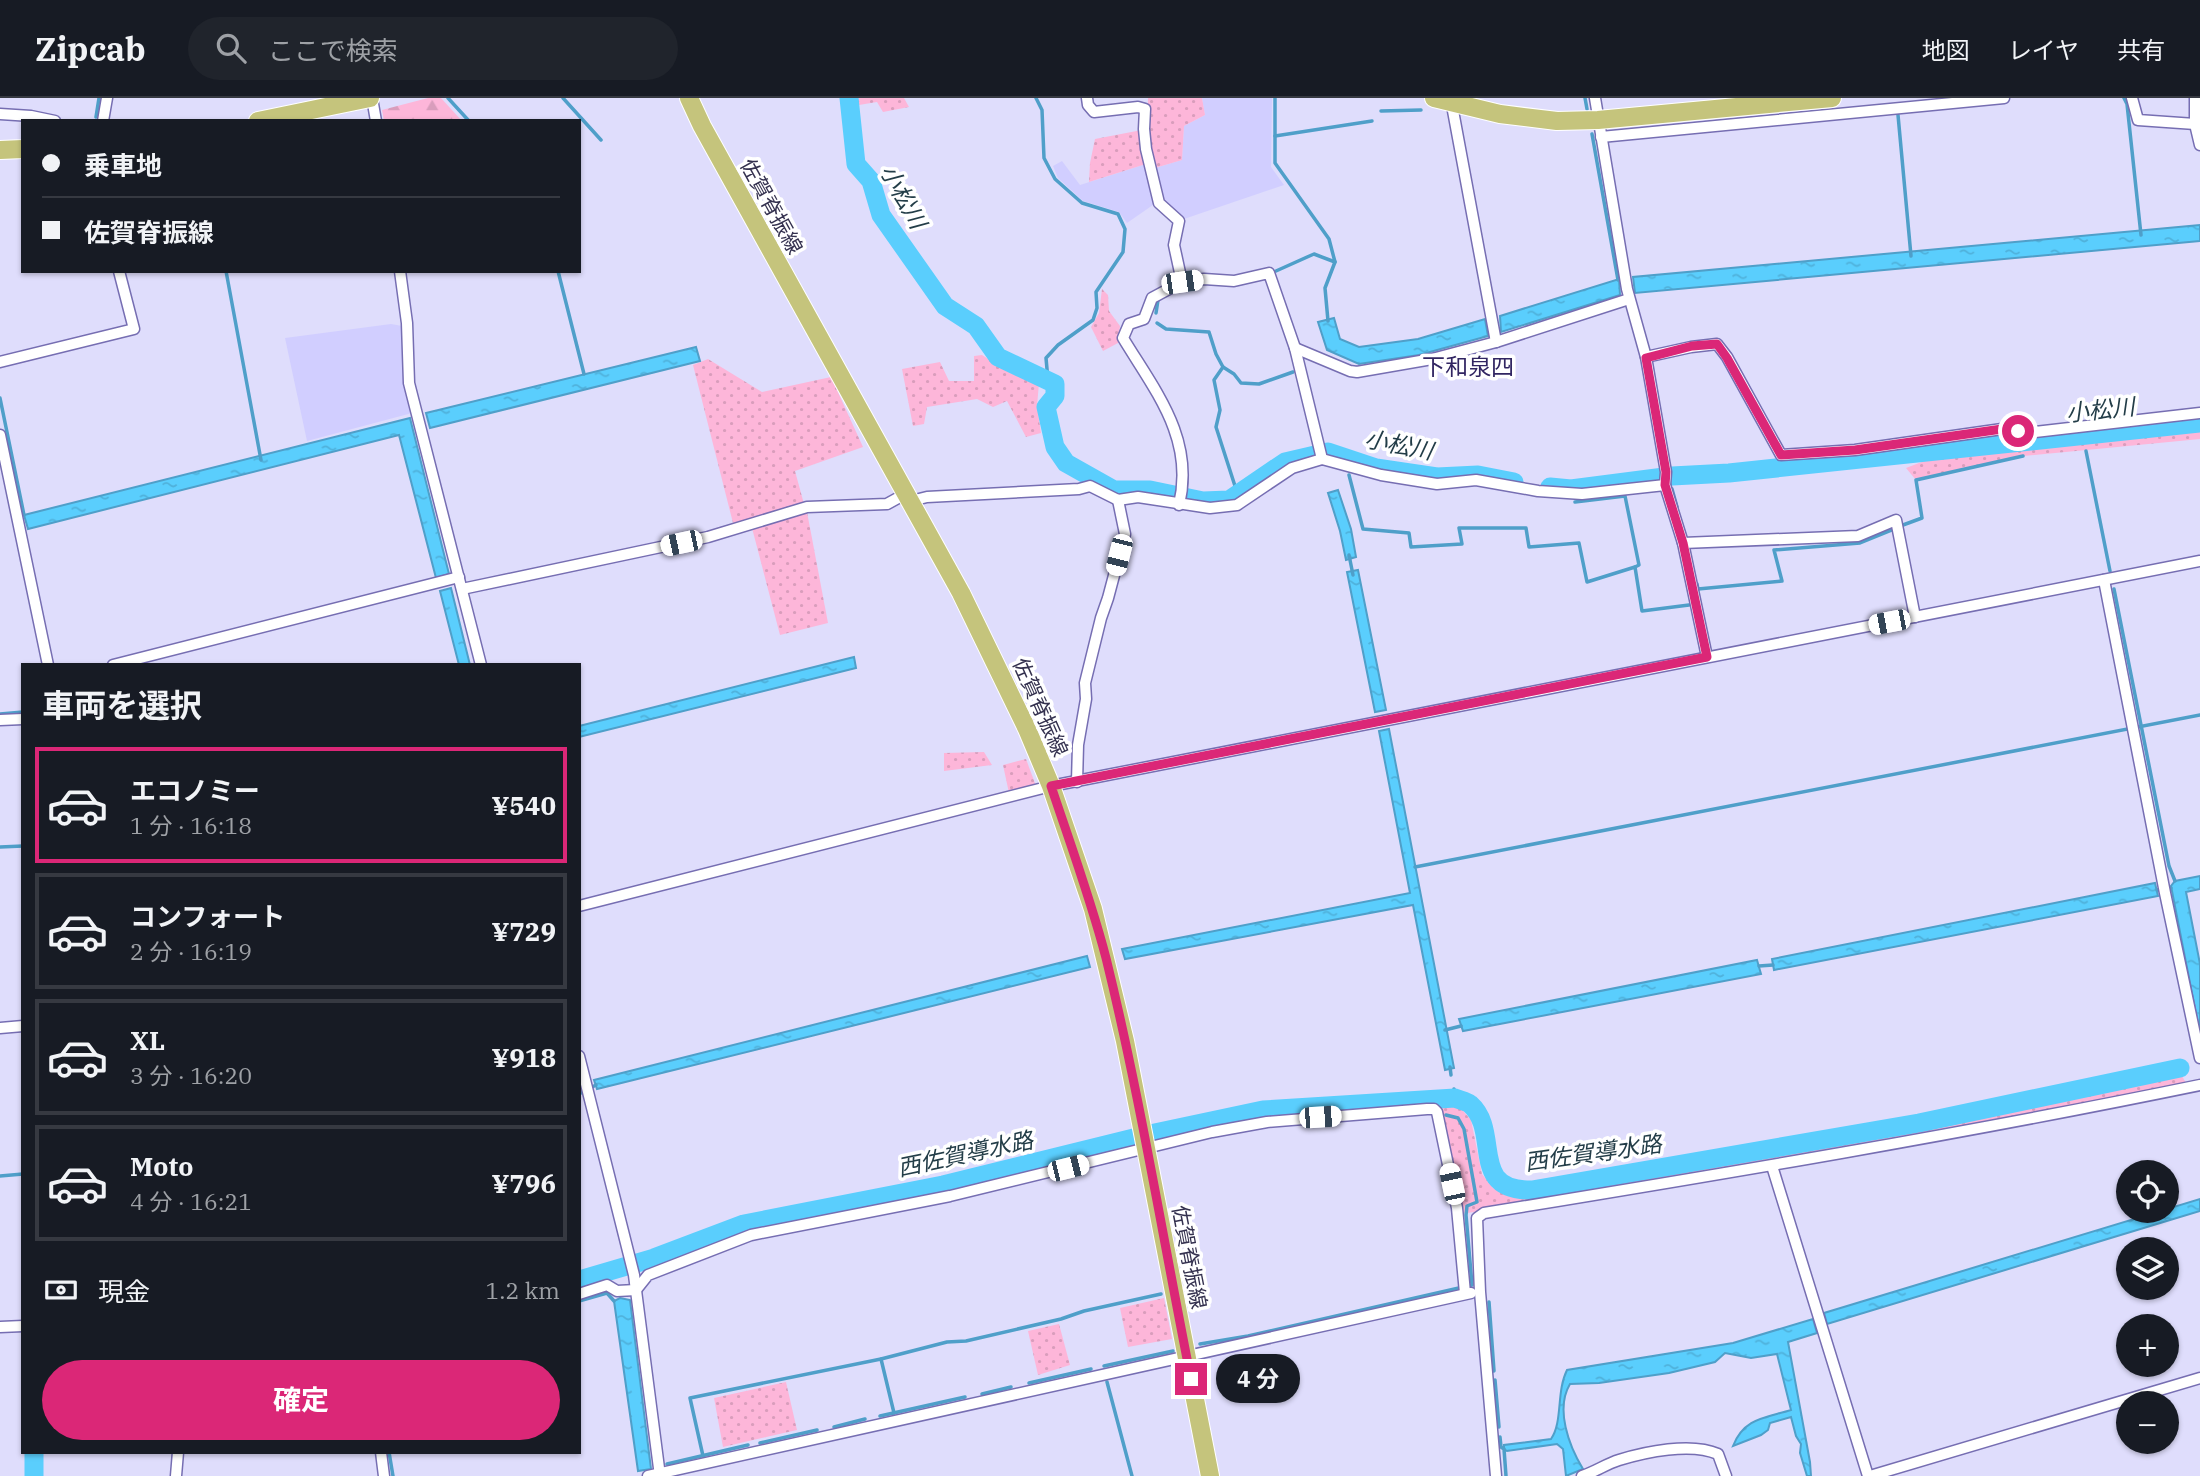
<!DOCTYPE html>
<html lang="ja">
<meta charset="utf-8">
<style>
:root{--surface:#171b24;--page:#20242c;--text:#f1f3f6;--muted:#9ea1a6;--line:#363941;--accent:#db2777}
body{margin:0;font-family:"IBM Plex Serif","Noto Sans JP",serif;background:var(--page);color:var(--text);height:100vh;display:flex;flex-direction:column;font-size:26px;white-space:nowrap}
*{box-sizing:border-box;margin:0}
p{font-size:23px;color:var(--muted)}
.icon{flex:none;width:38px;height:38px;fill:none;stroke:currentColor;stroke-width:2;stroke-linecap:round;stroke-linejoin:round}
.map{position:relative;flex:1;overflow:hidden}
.side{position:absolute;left:21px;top:565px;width:560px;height:791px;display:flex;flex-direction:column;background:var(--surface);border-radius:0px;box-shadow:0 2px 5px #0004}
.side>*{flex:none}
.banner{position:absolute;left:21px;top:21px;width:560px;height:154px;border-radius:0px;box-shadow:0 2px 5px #0004;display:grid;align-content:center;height:154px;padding:0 21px;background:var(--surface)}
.fabs{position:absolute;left:2116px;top:1062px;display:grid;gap:14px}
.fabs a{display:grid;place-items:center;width:63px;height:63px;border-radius:50%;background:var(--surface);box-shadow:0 2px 5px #0004;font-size:35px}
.end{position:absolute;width:32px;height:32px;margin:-16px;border:9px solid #db2777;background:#fff;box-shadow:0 0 0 4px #fff}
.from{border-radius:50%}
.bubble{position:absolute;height:49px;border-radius:24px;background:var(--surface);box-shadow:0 2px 5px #0004;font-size:23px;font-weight:700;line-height:49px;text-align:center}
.car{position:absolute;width:21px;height:42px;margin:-21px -10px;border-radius:9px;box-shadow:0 0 5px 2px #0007;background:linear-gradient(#fff 24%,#345 0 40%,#fff 0 76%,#345 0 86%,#fff 0)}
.banner b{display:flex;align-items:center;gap:24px;height:66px;font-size:26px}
.banner b+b{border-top:2px solid var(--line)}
.banner i{width:18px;height:18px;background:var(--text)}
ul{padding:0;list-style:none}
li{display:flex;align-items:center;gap:21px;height:116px;margin:0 14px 10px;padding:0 7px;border:4px solid var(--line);border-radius:0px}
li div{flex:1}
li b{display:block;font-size:26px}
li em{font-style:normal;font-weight:700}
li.current{border-color:var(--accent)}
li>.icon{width:63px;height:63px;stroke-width:1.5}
h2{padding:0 21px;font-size:32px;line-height:84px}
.pay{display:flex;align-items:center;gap:18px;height:77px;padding:0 21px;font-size:26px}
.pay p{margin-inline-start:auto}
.button{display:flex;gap:14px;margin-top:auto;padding:14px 21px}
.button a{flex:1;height:80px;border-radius:42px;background:var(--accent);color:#fff;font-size:28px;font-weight:700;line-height:80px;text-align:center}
header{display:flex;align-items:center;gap:42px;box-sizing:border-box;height:98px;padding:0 35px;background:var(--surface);border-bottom:2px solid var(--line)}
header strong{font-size:33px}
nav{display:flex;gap:38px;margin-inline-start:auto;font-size:24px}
.search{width:490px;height:63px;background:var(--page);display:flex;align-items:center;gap:18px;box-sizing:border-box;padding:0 24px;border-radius:38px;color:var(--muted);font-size:26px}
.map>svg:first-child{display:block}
.built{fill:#d1ceff}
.grass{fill:url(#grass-dots)}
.forest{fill:url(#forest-firs)}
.water{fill:url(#water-ripples);stroke:#4f9fc9;stroke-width:2}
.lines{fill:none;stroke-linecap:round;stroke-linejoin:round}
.stream{stroke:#4f9fc9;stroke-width:3.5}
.river{stroke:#5acefd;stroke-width:19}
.street-casing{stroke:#766eb2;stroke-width:13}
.primary-casing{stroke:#fff;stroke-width:20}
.street{stroke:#fff;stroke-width:10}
.primary{stroke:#c5c47c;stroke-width:18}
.route{stroke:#db2777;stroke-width:9}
.labels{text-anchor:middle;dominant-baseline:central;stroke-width:7;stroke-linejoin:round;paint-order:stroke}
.street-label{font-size:21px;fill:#34314f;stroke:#fff}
.water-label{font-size:23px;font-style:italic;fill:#233d48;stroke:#fff}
.neighbourhood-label{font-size:23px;fill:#312562;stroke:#fff}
</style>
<header>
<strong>Zipcab</strong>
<div class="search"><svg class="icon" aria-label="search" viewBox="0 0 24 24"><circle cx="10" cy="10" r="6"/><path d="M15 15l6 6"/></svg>ここで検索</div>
<nav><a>地図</a><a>レイヤ</a><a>共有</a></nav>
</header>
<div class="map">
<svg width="2200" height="1378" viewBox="0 0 2200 1378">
<defs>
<pattern id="grass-dots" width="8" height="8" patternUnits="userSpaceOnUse" patternTransform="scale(1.75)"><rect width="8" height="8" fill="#fdb6d9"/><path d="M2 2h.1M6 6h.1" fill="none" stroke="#d99dbc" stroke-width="1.8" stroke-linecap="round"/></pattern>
<pattern id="forest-firs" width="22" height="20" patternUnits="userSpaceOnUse" patternTransform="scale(1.75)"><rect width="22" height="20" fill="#fdb6d9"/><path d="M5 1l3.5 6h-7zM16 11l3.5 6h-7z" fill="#d99dbc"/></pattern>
<pattern id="water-ripples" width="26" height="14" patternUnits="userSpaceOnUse" patternTransform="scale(1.75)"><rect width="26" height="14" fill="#5acefd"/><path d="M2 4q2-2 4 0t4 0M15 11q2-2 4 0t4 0" fill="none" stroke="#4fb1db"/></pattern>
</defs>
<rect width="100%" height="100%" fill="#dfddfc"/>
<!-- built -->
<g class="built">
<polygon points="1202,0 1272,0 1271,69 1284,87 1181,122 1163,100 1127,125 1119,114 1083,103 1058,80 1053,68 1062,63 1080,87 1146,66 1155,70 1182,62 1184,28 1205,17"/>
<polygon points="391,226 402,228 404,286 412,315 307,343 285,240"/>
</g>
<!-- grass -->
<g class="grass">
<polygon points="852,0 904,0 909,9 883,14 877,4 853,8"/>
<polygon points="1148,0 1202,0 1205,17 1184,28 1182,62 1155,70 1146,66 1089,84 1090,65 1095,41 1147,31"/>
<polygon points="1102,191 1108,197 1109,213 1120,228 1118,245 1103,253 1091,229 1099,215"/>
<polygon points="982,257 1010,275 1039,285 1037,308 1041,335 1026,339 1007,303 993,309 977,301 927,309 924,326 913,328 902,271 940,264 949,283 974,283 974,258"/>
<polygon points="708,261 762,294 831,279 863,349 795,373 804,406 733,425 693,267"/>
<polygon points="2200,330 2200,341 2023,358 1916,382 1906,370 1945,355"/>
<polygon points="807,414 828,525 780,537 752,430"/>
<polygon points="984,654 992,667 944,673 944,655"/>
<polygon points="1026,661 1036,688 1009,695 1003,667"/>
<polygon points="2182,978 2186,985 2015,1021 1462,1116 1441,1007 1458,1007 1471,1022 1482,1076 1493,1090 1515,1100 1975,1022"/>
<polygon points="1164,1200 1172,1241 1128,1249 1120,1210"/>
<polygon points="1059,1226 1070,1267 1038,1277 1028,1233"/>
<polygon points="786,1284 797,1332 723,1349 714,1300"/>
</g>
<!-- forest -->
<polygon class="forest" points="428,0 441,0 462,23 384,23 382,12"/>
<!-- water -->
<g class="water">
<polygon points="2200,127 2200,143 1635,195 1633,179"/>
<polygon points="1619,181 1620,197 1501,234 1500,218"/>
<polygon points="1334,220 1340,241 1359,249 1418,241 1485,221 1488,238 1419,257 1359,266 1327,252 1318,224"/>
<polygon points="696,249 700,263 430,330 426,315"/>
<polygon points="410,320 449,476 436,480 399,337 28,431 24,417"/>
<polygon points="1338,392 1351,431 1356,459 1346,462 1340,433 1328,395"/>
<polygon points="1358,472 1386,612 1375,614 1347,474"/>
<polygon points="451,490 470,567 459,567 440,493"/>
<polygon points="854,559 856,570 579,639 579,628"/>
<polygon points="1389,631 1454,970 1445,972 1413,807 1125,861 1122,851 1410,795 1379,633"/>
<polygon points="2200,778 2200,791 2186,794 2200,866 2200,936 2171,788 2175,783"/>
<polygon points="2155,785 2158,798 1774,872 1772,861"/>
<polygon points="1087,858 1090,869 597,991 594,982"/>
<polygon points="1757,862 1761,876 1463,933 1459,921"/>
<polygon points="2200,1101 2200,1113 1827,1226 1824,1215"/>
<polygon points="620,1200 630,1202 651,1371 638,1373 614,1203"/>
<path d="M1813,1221l4,14 -29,9 22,120 1,14h-4l-7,-23 1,-9 -5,-8 -5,-19 -21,6 -2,7 -7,5 -28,11c11,-28 32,-28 58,-36l-14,-56 -26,4 -26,-5 -10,9 -46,11 -70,10 -29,1c-15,25 -1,62 13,85l-17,7 -3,-27 -6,-5 -50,7 -3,-2v-4l47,-6c12,-17 5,-47 16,-69l166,-27z"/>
</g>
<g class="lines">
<!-- stream -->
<g class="stream">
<polyline points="448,0 469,23"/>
<polyline points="563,0 601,42"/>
<polyline points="1036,0 1042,12 1044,60 1055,81 1082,105 1118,116 1125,131 1123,154 1096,194 1097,210 1093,222 1058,247 1046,260 1048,282"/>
<polyline points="1275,0 1275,65 1329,141 1335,164 1325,190 1328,223"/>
<polyline points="1585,0 1587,11"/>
<polyline points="2124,0 2127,6 2141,137"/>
<polyline points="1381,13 1421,12"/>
<polyline points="1898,17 1911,158"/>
<polyline points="96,19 99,0"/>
<polyline points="1592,36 1618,182"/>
<polyline points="1275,38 1372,23"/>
<polyline points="226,173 261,362"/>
<polyline points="558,173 584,276"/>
<polyline points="1276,173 1314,156 1335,164"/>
<polyline points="1156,215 1158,202"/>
<polyline points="1157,225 1166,231 1209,234 1216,256 1223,269 1214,282 1220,312 1216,329 1235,388 1240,395"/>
<polyline points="1223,269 1234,276 1241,285 1259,286 1293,274"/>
<polyline points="0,300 24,417"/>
<polyline points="2086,353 2110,473"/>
<polyline points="1349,377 1363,431 1409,435 1411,449 1462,446 1459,430 1526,430 1529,449 1579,445 1587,484 1635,469 1642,513 1689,507"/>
<polyline points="1672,391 1677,409"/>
<polyline points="1575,404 1625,398 1639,467 1635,469"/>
<polyline points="1903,427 1922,420 1916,382 2023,358"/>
<polyline points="1349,457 1353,477"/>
<polyline points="1697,486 1698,491 1782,483 1774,452 1860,445 1892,432"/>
<polyline points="2114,491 2169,768 2175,783"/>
<polyline points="0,616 23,614"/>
<polyline points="0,749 23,748"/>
<polyline points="1415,769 2200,617"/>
<polyline points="2157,792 2171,790"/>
<polyline points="1759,868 1773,867"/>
<polyline points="1445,932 1461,928"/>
<polyline points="1450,969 1451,977"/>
<polyline points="1454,991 1455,1000"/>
<polyline points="579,996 596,987"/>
<polyline points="0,1078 23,1076"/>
<polyline points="579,1203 607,1195 614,1203"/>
<polyline points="1489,1204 1494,1273"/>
<polyline points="1200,1246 1248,1238 1472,1187 1466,1117 1467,1108 1477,1104 1464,1031 1458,1020 1446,1017"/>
<polyline points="881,1261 894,1315"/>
<polyline points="1104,1268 1173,1253"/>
<polyline points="1495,1282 1499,1329"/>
<polyline points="1107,1284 1132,1378"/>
<polyline points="1029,1285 1091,1271"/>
<polyline points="982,1296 1011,1289"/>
<polyline points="880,1318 965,1299"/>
<polyline points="834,1329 865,1321"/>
<polyline points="1500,1339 1501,1349 1504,1351 1506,1378"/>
<polyline points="760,1345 817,1332"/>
<polyline points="389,1354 393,1378"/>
<polyline points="703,1358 690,1300 881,1261 947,1244 966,1243 1061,1221 1084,1213 1161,1196"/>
<polyline points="667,1366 748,1347"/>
</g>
<!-- river -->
<g class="river">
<polyline points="849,0 856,66 871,83 881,117 945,208 976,228 998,259 1055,286 1055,298 1046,309 1055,349 1066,365 1114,392 1150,392 1203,403 1229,402 1285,364 1328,354 1376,370 1437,379 1478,377 1514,384"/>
<polyline points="1550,389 1571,391 1672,378 1729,375 2200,325"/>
<path d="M579,1182l75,-22 90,-34 199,-39 207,-51 113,-24 192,-12c4,2 11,3 15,6 32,28 -3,87 62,86l387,-67 261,-55"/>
<polyline points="34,1378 34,1354"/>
</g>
<defs>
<g id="street">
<polyline points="372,0 376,23"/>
<polyline points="1087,0 1088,7 1094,14 1138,9 1145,11 1144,31 1146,51 1159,105 1179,123 1174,147 1182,184"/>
<polyline points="1595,0 1627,191 1646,259 1666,374 1665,387 1683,445 1707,559"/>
<polyline points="2132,0 2138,22 2195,26"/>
<polyline points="2195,0 2195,26 2200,47"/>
<polyline points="1451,2 1496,244"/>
<polyline points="0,16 31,18 55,23"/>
<polyline points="103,23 107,0"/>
<polyline points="1601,39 2004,0"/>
<polyline points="400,173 407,225 409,285 481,567"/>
<polyline points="1295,250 1350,273 1357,274 1432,261 1496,244 1629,201"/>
<polyline points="1646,259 1691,249 1717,246 1727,259 1781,357 1855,352 2002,331 2035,334 2200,315"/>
<polyline points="0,264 134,231 119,173"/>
<polyline points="0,337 48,567"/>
<polyline points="911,403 927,399 1079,391 1090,388 1118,402 1138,399 1210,410 1237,407 1292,370 1322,361 1381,377 1437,386 1476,382 1538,393 1582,396 1665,387"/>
<path d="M1179,407c16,-67 -24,-114 -56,-167l6,-14 15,-5 8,-21 30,-16 22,-3 30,2 35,-8 26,75 27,111"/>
<polyline points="1683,445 1858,438 1896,422 1915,519"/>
<polyline points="2104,482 2165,795 2200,960"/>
<polyline points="462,491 708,439 807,409 887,406 907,395"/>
<polyline points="113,567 459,479"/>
<polyline points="0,622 23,621"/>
<polyline points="1077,684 1078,647 1086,601 1085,585 1101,520 1108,500 1125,436 1118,402"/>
<polyline points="579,808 1051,688 2200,463"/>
<polyline points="0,930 23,928"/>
<polyline points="579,958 634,1177 660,1378"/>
<polyline points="1772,1068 1868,1378"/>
<polyline points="579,1196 607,1187 617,1193 636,1192 648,1177 751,1137 950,1098 1212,1034 1267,1024 1427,1011 1434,1011 1437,1014 1457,1110 1465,1195"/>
<polyline points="0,1229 23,1228"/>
<polyline points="381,1354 384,1378"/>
<polyline points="176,1378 178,1354"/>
<polyline points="648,1378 1471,1195"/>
<path d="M1496,1378l-16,-184 -3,-74 7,-5c239,-39 478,-79 716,-128"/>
<path d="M1582,1378c13,-4 24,-12 37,-16 26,-8 72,-18 99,-6l8,22"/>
<polyline points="1870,1378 2200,1280"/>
</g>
<g id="primary">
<polyline points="689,0 702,28 961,495 1027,631 1051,688 1093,811 1125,943 1210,1378"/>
<polyline points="1434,0 1500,16 1557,23 1598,22 1832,0"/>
<polyline points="258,23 370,0"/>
<polyline points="0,52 23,51"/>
</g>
</defs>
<!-- street casing -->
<use href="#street" class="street-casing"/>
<!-- primary casing -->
<use href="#primary" class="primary-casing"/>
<!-- street -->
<use href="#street" class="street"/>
<!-- primary -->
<use href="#primary" class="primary"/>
</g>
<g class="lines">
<!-- route -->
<path class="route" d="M1191,1281c-28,-140 -51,-283 -85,-421 -15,-58 -36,-115 -55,-172l656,-129 -24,-114 -18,-58 1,-13 -20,-114 46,-12 25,-2 10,14 54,97 74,-5 147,-21 16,2"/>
</g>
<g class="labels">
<!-- street labels -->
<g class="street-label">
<text transform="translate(772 108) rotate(61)">佐賀脊振線</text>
<text transform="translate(1041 609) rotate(66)">佐賀脊振線</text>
<text transform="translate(1190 1159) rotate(79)">佐賀脊振線</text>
</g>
<!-- water labels -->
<g class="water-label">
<text transform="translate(904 98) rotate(61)">小松川</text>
<text transform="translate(2100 311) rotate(-6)">小松川</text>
<text transform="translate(1399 346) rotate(11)">小松川</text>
<text transform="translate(1593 1054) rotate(-8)">西佐賀導水路</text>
<text transform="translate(965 1055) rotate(-12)">西佐賀導水路</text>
</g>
<!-- neighbourhood labels -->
<g class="neighbourhood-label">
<text x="1468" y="268">下和泉四</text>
</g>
</g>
</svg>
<div class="fabs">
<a><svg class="icon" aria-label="locate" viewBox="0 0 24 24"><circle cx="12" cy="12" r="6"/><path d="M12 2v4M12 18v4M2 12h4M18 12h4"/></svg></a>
<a><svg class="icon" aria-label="layers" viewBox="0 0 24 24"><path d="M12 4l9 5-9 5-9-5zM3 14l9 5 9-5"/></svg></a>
<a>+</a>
<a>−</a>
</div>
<i class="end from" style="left:2018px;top:333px"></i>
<i class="end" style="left:1191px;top:1281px"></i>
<div class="bubble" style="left:1216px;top:1256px;width:84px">4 分</div>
<i class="car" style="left:1182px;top:184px;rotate:82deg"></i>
<i class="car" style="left:681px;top:445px;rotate:258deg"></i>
<i class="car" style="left:1119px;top:457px;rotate:194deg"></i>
<i class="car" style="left:1889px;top:524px;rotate:259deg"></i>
<i class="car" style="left:1320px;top:1019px;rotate:86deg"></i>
<i class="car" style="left:1068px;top:1070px;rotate:76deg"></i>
<i class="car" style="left:1452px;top:1086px;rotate:348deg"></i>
<div class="banner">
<b><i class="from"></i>乗車地</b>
<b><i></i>佐賀脊振線</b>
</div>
<section class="side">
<h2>車両を選択</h2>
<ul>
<li class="current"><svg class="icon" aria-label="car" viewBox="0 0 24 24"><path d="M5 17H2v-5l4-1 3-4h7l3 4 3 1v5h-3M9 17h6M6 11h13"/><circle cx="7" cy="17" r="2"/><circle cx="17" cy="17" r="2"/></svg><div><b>エコノミー</b><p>1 分 · 16:18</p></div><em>¥540</em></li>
<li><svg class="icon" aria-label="car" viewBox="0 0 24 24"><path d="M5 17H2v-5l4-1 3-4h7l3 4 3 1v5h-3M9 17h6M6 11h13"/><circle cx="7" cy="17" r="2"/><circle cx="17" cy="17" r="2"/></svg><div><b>コンフォート</b><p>2 分 · 16:19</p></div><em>¥729</em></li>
<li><svg class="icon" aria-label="car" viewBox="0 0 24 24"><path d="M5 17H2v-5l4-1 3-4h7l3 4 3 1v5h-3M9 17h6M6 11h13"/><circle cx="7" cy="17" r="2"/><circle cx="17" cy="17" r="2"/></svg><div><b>XL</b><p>3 分 · 16:20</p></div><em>¥918</em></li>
<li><svg class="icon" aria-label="car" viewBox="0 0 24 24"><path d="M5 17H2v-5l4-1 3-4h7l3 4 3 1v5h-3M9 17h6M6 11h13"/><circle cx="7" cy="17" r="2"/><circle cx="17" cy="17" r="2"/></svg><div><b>Moto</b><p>4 分 · 16:21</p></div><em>¥796</em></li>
</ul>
<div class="pay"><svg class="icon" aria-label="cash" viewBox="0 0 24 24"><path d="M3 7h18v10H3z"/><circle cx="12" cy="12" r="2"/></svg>現金<p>1.2 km</p></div>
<div class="button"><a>確定</a></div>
</section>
</div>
